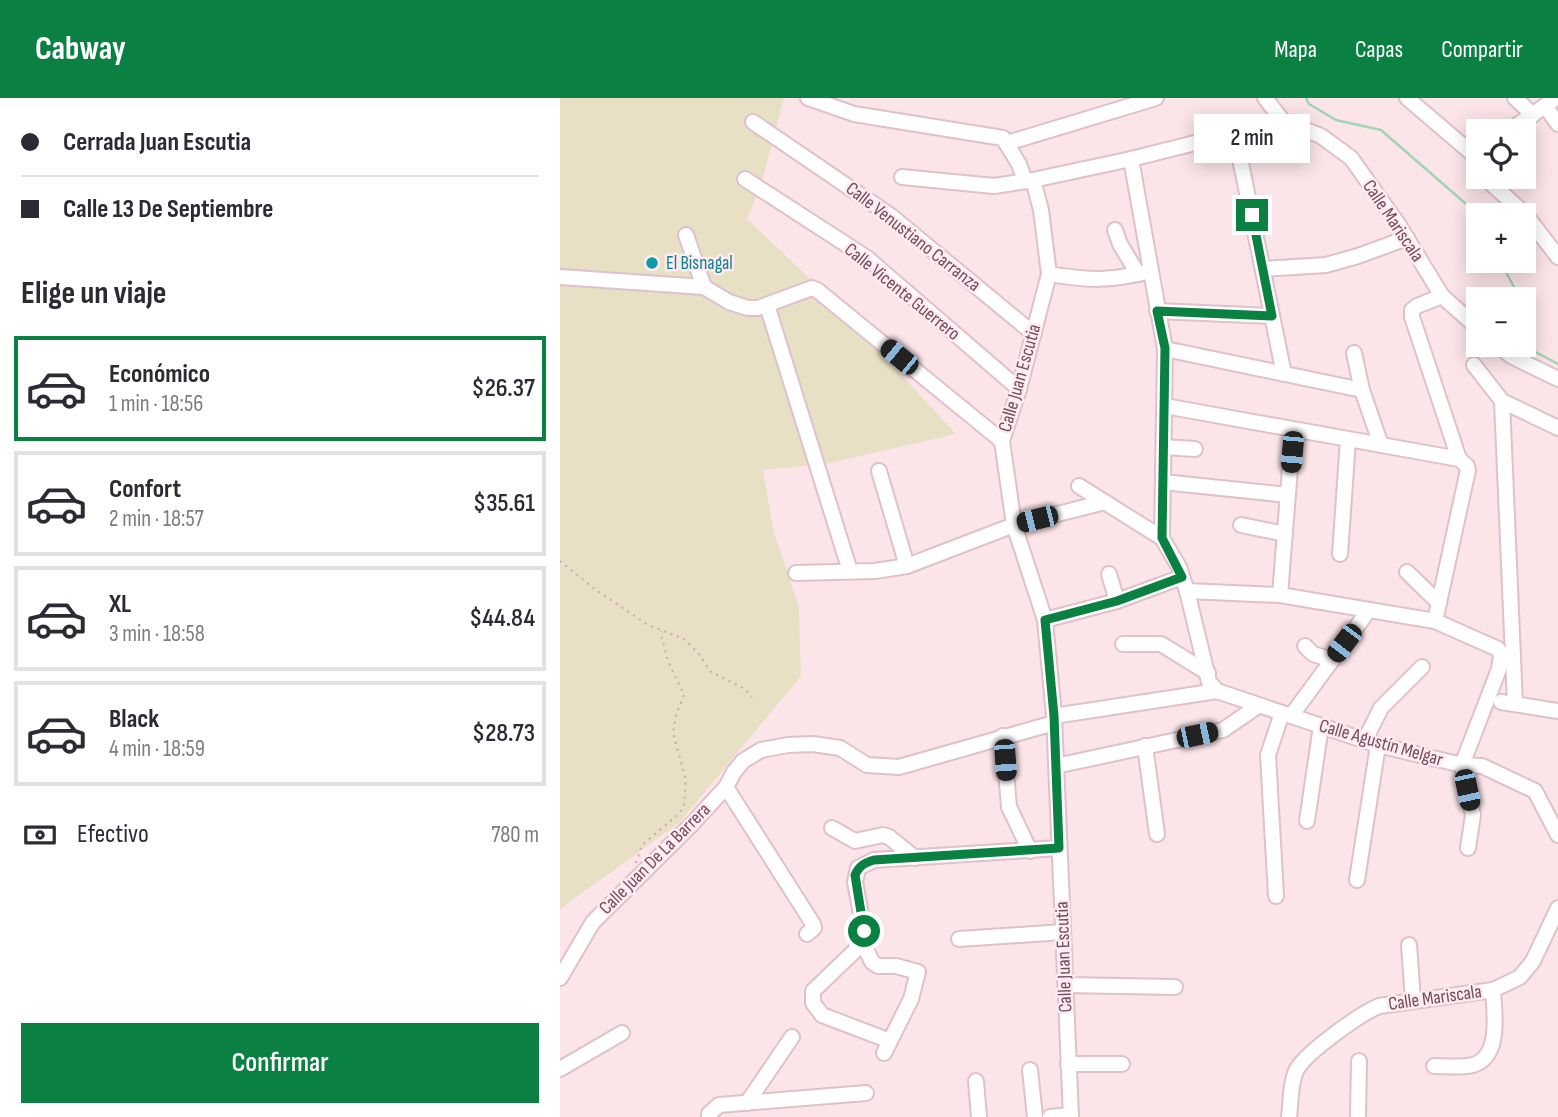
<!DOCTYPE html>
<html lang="es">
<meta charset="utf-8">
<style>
:root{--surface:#fff;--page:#f7f7f7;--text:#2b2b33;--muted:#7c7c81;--line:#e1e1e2;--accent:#0b8043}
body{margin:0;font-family:"Sofia Sans Condensed",sans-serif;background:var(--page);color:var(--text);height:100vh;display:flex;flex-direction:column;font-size:26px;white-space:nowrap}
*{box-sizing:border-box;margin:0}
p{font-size:23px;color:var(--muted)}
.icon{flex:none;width:38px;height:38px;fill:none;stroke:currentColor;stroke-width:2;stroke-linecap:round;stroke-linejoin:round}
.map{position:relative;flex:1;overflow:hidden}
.panel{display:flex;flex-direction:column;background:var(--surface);width:560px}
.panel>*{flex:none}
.top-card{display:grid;align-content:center;height:154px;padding:0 21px;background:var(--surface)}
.fabs{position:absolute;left:906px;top:21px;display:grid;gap:14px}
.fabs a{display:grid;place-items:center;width:70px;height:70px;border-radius:0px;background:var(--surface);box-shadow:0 4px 18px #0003;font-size:35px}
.end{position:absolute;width:32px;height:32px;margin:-16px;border:9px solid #0b8043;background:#fff;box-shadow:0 0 0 4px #fff}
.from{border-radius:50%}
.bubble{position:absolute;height:49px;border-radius:0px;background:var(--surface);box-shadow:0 4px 18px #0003;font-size:23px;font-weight:600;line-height:49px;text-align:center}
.car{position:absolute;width:21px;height:42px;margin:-21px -10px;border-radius:9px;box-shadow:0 0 5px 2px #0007;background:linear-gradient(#222 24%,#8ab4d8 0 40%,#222 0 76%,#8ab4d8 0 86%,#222 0)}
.top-card b{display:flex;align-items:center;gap:24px;height:66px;font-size:26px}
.top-card b+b{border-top:2px solid var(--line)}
.top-card i{width:18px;height:18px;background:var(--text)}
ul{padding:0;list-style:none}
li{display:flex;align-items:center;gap:21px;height:105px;margin:0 14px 10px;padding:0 7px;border:4px solid var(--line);border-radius:0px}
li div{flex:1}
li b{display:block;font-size:26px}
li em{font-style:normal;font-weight:600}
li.selected{border-color:var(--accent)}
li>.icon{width:63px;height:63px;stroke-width:1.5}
h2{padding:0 21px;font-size:32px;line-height:84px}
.pay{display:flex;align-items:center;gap:18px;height:77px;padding:0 21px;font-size:26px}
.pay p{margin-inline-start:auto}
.button{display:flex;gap:14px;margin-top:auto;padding:14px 21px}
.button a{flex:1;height:80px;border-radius:0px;background:var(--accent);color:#fff;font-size:28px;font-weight:600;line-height:80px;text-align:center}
header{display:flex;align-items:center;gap:42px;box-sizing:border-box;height:98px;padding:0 35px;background:var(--accent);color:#fff}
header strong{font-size:33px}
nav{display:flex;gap:38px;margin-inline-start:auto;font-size:24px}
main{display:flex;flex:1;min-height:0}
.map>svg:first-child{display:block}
.green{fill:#e8e0c5}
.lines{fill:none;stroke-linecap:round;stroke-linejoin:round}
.stream{stroke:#a2d4b4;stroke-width:2.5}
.minor-casing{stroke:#dfc1cb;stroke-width:18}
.path{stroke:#d3a2b6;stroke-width:2;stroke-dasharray:2 5;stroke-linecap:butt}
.minor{stroke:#fff;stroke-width:14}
.route{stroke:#0b8043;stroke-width:9}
.culture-dot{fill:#0f9aa8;stroke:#feebef;stroke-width:2.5}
.labels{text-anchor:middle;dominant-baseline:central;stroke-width:5;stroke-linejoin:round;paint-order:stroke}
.street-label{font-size:19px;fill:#724c5d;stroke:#feebef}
.culture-label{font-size:19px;fill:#0d838f;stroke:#feebef;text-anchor:start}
</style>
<header>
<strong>Cabway</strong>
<nav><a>Mapa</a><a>Capas</a><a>Compartir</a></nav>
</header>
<main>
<section class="panel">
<div class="top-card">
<b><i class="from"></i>Cerrada Juan Escutia</b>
<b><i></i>Calle 13 De Septiembre</b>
</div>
<h2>Elige un viaje</h2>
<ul>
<li class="selected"><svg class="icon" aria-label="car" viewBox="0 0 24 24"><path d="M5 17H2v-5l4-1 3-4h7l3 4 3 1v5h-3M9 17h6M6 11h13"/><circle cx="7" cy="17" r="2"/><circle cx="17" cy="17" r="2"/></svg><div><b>Económico</b><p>1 min · 18:56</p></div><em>$26.37</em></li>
<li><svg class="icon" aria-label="car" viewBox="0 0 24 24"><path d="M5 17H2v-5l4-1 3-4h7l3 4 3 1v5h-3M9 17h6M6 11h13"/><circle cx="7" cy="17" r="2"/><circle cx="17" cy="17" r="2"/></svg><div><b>Confort</b><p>2 min · 18:57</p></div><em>$35.61</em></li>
<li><svg class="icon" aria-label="car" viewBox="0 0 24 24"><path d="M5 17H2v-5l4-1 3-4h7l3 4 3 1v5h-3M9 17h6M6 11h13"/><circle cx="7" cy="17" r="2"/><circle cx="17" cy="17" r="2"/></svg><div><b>XL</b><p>3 min · 18:58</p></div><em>$44.84</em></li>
<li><svg class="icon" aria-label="car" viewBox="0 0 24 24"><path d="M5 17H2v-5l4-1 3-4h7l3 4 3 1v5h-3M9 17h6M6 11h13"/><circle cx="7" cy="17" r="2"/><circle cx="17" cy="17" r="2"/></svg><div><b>Black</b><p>4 min · 18:59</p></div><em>$28.73</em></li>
</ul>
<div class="pay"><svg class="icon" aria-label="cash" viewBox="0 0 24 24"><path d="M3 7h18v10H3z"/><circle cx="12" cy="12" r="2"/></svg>Efectivo<p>780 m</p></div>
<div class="button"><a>Confirmar</a></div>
</section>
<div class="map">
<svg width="998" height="1019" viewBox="0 0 998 1019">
<rect width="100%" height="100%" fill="#fbe5e9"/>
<!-- green -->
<polygon class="green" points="0,0 224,0 201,87 187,121 264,194 396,336 265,366 203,372 214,435 239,509 241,578 119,725 0,811"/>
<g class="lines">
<!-- stream -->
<g class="stream">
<polyline points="746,0 749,6 776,22 821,32 913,112 919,123"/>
<polyline points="940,163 954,189 957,201"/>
<polyline points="964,230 970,251 998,266"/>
</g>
<defs>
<g id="minor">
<polyline points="248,0 294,16 443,40 459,66 465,83"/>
<polyline points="705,0 723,23"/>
<polyline points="847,0 915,58"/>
<polyline points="955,0 973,17"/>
<polyline points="985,8 998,26"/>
<polyline points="193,24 331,118 474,236"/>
<polyline points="949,33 996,0"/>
<polyline points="675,36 724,276"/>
<polyline points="447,45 596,0"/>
<polyline points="571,61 605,251 602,440 619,469 627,493 649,584 657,593 818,647 902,667 922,668 975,693 998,737"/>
<polyline points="342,79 434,88 473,82 571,61 723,23 761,38 791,60 838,126 882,198 919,231"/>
<polyline points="924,79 965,116 998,159"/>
<polyline points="185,81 307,160 459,291"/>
<polyline points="473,82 481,112 489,176 459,291 442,343 454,427 485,522 494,618 511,1019"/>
<polyline points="555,132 560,146 578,176"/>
<polyline points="126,137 144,189"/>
<polyline points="703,171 766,167 798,158 847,140"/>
<path d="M489,176c41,7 61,7 102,-3"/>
<polyline points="0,179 144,189 169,204 188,210 198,210 252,190 257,192 442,343"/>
<polyline points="882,198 857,208 852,212 852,219 899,361"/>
<polyline points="207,207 290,473"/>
<polyline points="597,213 712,218"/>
<polyline points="938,247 951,258 998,281"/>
<polyline points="605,251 802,292"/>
<polyline points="794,255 802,292 821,347"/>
<polyline points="914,267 942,303 955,606"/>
<polyline points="942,303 998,330"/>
<polyline points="605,308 899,361 907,368 908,372 875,523"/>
<polyline points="604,349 635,351"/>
<polyline points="319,373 347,468"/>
<polyline points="603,384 728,397"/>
<polyline points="519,388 602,440"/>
<polyline points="681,427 725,436"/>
<polyline points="780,456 788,342"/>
<polyline points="847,474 879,505"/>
<polyline points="236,475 315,473 347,468 454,427 545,404"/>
<polyline points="549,476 557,503"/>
<polyline points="627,493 720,497 875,523 938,551 941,558 939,571 902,667"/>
<polyline points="720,497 733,332"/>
<polyline points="485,522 557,503 622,479"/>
<polyline points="563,546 601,546 648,575"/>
<polyline points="745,548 753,556 772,562"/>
<polyline points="941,604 998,613"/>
<polyline points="494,618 657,593"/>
<polyline points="731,618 809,512"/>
<polyline points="443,638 449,709 470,753"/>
<polyline points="805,642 821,610 862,569"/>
<polyline points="585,648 597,736"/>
<polyline points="902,667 913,717 908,750"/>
<polyline points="496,668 663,632 698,608"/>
<polyline points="166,689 253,826 254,830 247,836"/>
<polyline points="747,723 761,628"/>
<polyline points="272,730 295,743 323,737 329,739 355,760"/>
<polyline points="797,782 818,647"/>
<polyline points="716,798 708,657 722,615"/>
<polyline points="399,841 503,834"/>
<polyline points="303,845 253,893 253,905 262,917 330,943"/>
<polyline points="849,847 853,902"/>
<polyline points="0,880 33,824 132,726 166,689 174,674 183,663 201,652 228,647 253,646 280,650 307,667 339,669 494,625"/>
<polyline points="506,887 615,889"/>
<polyline points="324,955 351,901 358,874 336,868 318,868 312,864 303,845 304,833 295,784 298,770 314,762 499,750"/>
<polyline points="508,966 562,966"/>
<path d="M874,968c12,0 28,2 39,-1 29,-9 21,-53 20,-75"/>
<polyline points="0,971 62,935"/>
<polyline points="470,972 475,1019"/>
<polyline points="416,983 419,1019"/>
<polyline points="187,1005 232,939"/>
<polyline points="149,1019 149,1016 159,1007 306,995"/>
<polyline points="490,1019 511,1017"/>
<path d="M729,1019c2,-15 1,-35 8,-48 11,-18 63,-55 82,-63l114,-16 27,-13 13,-16 25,-53"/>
<polyline points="798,1019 799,963"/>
</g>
</defs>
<!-- minor casing -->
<use href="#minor" class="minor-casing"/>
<!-- path -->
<g class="path">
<polyline points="0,463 36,492 88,527 124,541 139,556 151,574 185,591 192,599"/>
<polyline points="76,765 82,747 120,715 124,707 126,682 113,635 116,617 124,597 108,563 100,533"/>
</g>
<!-- minor -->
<use href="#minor" class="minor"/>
</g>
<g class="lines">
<!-- route -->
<path class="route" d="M304,833l-9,-56c4,-9 9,-12 19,-15l185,-12 -5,-132 -9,-96 72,-19 65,-24 -20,-39 3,-190 -8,-37 115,5 -20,-101"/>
</g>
<!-- markers -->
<circle class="culture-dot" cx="92" cy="165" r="7"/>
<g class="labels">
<!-- street labels -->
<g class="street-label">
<text transform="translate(833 123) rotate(56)">Calle Mariscala</text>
<text transform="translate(353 139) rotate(38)">Calle Venustiano Carranza</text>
<text transform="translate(342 194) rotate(39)">Calle Vicente Guerrero</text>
<text transform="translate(460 280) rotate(-74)">Calle Juan Escutia</text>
<text transform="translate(821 645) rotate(16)">Calle Agustín Melgar</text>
<text transform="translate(95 761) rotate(-45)">Calle Juan De La Barrera</text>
<text transform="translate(504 859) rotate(-92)">Calle Juan Escutia</text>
<text transform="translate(875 900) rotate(-8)">Calle Mariscala</text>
</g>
<!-- culture labels -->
<g class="culture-label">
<text x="106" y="165">El Bisnagal</text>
</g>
</g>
</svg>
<div class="fabs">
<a><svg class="icon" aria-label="locate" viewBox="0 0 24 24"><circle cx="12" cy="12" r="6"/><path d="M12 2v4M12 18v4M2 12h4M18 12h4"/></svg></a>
<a>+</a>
<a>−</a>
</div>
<i class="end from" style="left:304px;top:833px"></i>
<i class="end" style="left:692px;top:117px"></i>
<div class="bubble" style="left:634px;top:16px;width:116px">2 min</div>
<i class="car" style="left:339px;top:259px;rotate:309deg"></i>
<i class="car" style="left:732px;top:354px;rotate:185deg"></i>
<i class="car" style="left:477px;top:421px;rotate:256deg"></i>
<i class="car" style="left:784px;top:545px;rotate:217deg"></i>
<i class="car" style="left:637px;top:637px;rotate:78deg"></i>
<i class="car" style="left:445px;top:662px;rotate:176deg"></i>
<i class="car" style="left:907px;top:692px;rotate:168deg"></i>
</div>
</main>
